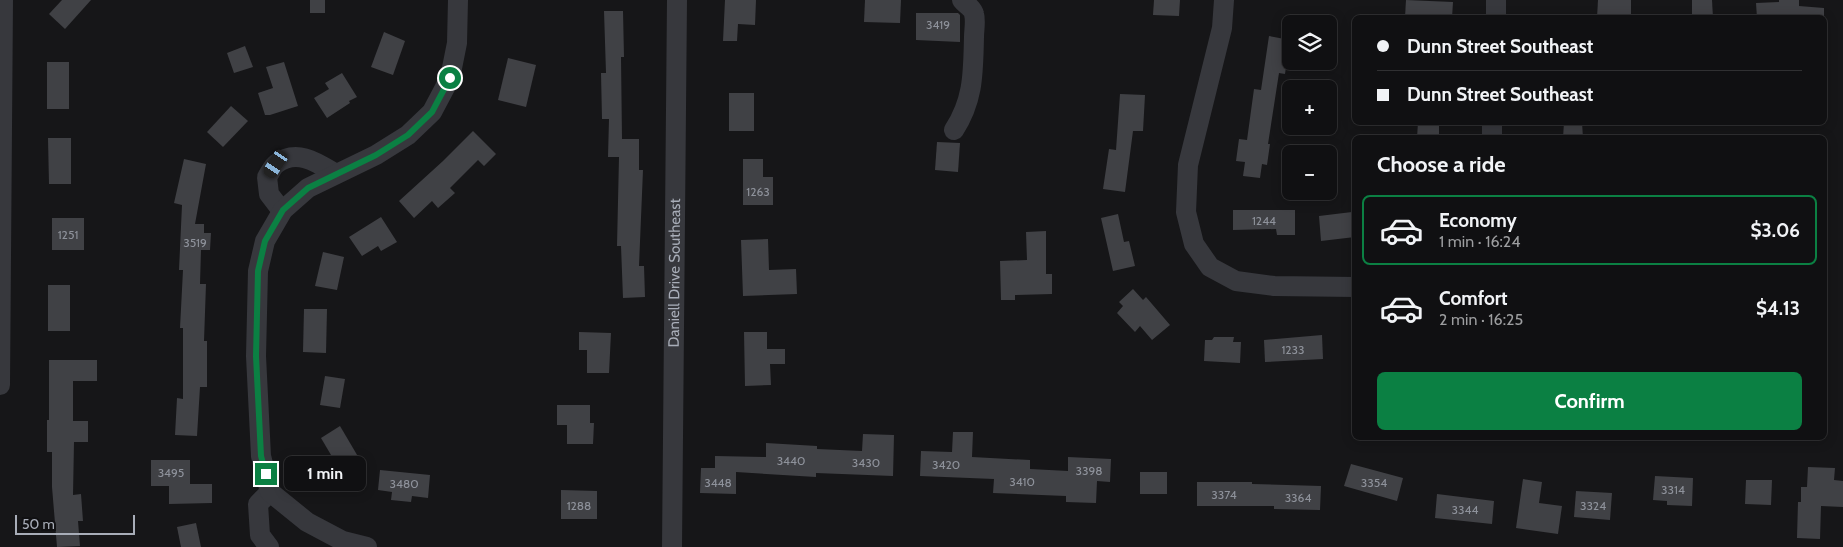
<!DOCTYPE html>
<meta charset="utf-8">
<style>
:root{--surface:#101012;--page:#1e1e20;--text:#f1f3f6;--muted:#9c9d9f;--line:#303032;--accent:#0b8043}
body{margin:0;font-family:Cabin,sans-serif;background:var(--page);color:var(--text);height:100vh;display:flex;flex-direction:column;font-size:19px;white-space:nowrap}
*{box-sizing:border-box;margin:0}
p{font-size:16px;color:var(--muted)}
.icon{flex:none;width:28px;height:28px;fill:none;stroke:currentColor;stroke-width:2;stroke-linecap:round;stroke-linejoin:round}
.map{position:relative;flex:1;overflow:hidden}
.panel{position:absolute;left:1352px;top:135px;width:475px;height:305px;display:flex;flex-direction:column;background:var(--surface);border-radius:8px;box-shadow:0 2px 12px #0003,0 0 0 1px var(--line)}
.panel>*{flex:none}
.hud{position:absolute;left:1352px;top:15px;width:475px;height:110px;border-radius:8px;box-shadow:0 2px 12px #0003,0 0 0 1px var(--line);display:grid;align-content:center;height:110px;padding:0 25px;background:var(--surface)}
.fabs{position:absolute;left:1282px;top:15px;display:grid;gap:10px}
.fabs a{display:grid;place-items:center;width:55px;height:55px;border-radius:8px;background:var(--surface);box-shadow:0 2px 12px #0003,0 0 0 1px var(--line);font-size:25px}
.scale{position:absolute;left:15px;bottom:12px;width:120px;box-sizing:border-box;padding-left:5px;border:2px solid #a8adb8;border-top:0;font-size:14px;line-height:18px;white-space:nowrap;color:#a8adb8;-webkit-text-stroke:4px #111113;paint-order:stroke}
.end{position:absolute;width:22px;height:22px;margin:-11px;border:6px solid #0b8043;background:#fff;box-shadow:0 0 0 2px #fff}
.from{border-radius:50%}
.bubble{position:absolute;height:35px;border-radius:8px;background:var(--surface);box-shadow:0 2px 12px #0003,0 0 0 1px var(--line);font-size:16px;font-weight:800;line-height:35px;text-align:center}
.car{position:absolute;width:15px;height:30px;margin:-15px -8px;border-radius:6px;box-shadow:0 0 4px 1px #0007;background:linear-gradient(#222 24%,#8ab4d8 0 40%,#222 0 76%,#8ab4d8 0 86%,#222 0)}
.hud b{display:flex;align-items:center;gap:18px;height:48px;font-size:19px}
.hud b+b{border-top:1px solid var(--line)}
.hud i{width:12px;height:12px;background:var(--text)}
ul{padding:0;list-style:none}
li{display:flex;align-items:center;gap:15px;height:70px;margin:0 10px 8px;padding:0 15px;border:2px solid transparent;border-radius:8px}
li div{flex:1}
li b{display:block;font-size:19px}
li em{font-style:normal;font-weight:800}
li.active{border-color:var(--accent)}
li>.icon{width:45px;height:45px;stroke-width:1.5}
h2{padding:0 25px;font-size:22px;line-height:60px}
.cta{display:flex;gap:10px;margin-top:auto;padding:10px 25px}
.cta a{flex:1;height:58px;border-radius:8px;background:var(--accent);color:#fff;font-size:20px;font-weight:800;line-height:58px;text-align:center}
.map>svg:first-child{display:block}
.building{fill:#404145}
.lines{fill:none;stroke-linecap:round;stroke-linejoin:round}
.minor{stroke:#37383d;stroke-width:20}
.route{stroke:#0b8043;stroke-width:6}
.labels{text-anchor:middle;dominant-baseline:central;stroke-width:4;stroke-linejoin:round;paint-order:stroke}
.number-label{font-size:12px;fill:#8e929b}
.street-label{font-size:15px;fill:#a8adb8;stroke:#111113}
</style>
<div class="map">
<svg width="1843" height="547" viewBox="0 0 1843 547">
<rect width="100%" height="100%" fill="#161618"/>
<!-- building -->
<g class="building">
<polygon points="62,0 91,0 65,29 49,14"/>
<rect x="310" y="0" width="15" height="13"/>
<polygon points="725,0 756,0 755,25 738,24 737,41 723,41"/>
<polygon points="865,0 901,0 900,23 864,22"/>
<polygon points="1154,0 1180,0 1179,16 1153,15"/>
<polygon points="1406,0 1453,2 1452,18 1405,17"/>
<polygon points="1598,0 1631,0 1631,18 1597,18"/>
<polygon points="1692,0 1712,0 1713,18 1692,18"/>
<polygon points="1779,0 1799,0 1799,6 1824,8 1824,18 1757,18 1756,3 1779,2"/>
<polygon points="604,11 623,11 624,57 621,57 622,139 639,139 639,170 643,170 639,266 644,266 645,297 623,298 621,246 617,246 619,157 608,157 609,119 602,119 601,73 606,73"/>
<polygon points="916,13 958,13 960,15 960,42 916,40"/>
<polygon points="384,32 405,41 393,75 371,67"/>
<polygon points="1269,36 1290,40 1285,74 1279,73 1268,144 1270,144 1267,165 1262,164 1260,178 1243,176 1245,162 1236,161 1239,139 1247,140 1254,89 1261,90"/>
<polygon points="245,46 253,67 234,73 227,53"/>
<polygon points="508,58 536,65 526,107 498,100"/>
<rect x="47" y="62" width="22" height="47"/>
<polygon points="284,62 298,106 270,115 265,115 258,93 273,88 266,67"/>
<polygon points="342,73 357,97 349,101 350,103 327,118 314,98 329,89 325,83"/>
<rect x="729" y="93" width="25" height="38"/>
<polygon points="1120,94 1145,95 1143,131 1133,131 1125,192 1103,189 1109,149 1116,150"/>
<polygon points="231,106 248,121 223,147 207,132"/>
<polygon points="1418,122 1439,122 1439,138 1417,138"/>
<polygon points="1564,122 1582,122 1583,138 1563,138"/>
<polygon points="473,131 496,154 484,166 478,160 450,188 455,193 438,208 432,201 414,218 399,201 443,161"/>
<polygon points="48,138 71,138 71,184 49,184"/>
<polygon points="937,142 960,143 958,172 935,170"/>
<polygon points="184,159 206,164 195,224 204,224 204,233 211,233 210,250 201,250 200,284 206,284 204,341 207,341 207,387 200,387 197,436 175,435 177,398 183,399 183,328 180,328 183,270 179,270 182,205 174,203"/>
<polygon points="743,159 763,159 763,177 773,177 773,205 743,205"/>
<polygon points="1233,210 1295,210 1295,235 1277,235 1276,229 1233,230"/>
<polygon points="1352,212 1353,216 1355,215 1355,237 1321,241 1319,216"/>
<polygon points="1118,214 1124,242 1129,241 1135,266 1113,271 1101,218"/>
<polygon points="381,217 397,242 381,251 378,246 362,256 349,237"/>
<rect x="52" y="218" width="32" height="32"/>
<polygon points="1046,231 1046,274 1052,274 1052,294 1015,295 1015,300 1001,300 1000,261 1027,260 1026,232"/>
<polygon points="768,239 769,270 796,269 797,294 743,296 741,240"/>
<polygon points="323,252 344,257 337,290 315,286"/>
<rect x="48" y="285" width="22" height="46"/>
<polygon points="1133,289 1143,300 1146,297 1170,325 1152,340 1140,326 1135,332 1117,313 1123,306 1119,302"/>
<polygon points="304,309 327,309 326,353 303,352"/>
<polygon points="579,332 611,333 609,373 587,373 587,350 579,350"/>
<polygon points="744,332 767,332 767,349 785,349 785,364 770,364 771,385 745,386"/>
<polygon points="1322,335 1323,359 1265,362 1264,340"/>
<polygon points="1214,337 1234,337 1233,342 1241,342 1240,363 1204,361 1205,340 1212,340"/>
<polygon points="49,360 97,360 97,381 73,381 73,421 88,421 88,442 74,442 73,495 81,494 83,521 78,521 80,546 57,547 52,487 52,452 47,452 47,420 49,420"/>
<polygon points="325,376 345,379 340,408 320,405"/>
<polygon points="557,405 590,405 590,423 594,423 593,444 567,444 567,425 557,425"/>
<polygon points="340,426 363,465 344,477 321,438"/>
<polygon points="953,432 973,432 972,457 1030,460 1030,469 1068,471 1068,457 1111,459 1110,482 1097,481 1096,503 1066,502 1066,496 993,493 994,479 920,476 921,451 952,452"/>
<polygon points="863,434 894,435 893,476 816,473 816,477 736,472 736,494 700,493 701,468 715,468 715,456 766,457 766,443 817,446 817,449 862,451"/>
<polygon points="151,460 190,460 190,484 212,484 212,503 169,504 169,486 151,486"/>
<polygon points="1351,464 1403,478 1397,501 1344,486"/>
<polygon points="1808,467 1835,468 1834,480 1843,481 1843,507 1821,506 1820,539 1797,538 1798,502 1801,502 1801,487 1807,487"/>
<polygon points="380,470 430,475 428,498 412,496 411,502 391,500 392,492 378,490"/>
<rect x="1140" y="472" width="27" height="22"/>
<polygon points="1655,476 1693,478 1692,506 1667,505 1667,501 1653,500"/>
<polygon points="1523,479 1542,482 1539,503 1562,506 1558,534 1516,528"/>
<polygon points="1746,480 1772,480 1771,505 1745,504"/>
<polygon points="1197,482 1252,482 1252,484 1321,486 1320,510 1274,509 1274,506 1197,506"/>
<polygon points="561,490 597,491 597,519 561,519"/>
<polygon points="1576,491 1612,493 1610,520 1574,517"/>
<polygon points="1437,494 1494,501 1492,524 1435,518"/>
<polygon points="196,523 201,547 181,547 177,527"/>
</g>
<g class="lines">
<!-- minor -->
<g class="minor">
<polyline points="1224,0 1222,28 1188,165 1186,212 1194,244 1210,267 1236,281 1274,286 1355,287"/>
<polyline points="1496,18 1496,0"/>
<path d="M954,130c20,-31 19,-58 20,-93 0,-7 2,-16 0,-23 -1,-6 -9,-10 -12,-14"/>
<polyline points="1492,138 1492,122"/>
<path d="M282,211l-13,-17 -2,-17c3,-4 6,-11 9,-13 21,-16 42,-1 60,10"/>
<polyline points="0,385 3,0"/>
<polyline points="269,547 260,535 258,504 270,492"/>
<polyline points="367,547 343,541 307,522 270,492 261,456 256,356 258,271 265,241 283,210 308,188 376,155 408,135 432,112 450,78 457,43 458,0"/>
<path id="s1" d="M672,547l5,-547"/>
</g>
</g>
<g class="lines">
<!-- route -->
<polyline class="route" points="266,474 261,456 256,356 258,271 265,241 283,210 308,188 376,155 408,135 432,112 450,78"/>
</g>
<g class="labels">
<!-- number labels -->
<g class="number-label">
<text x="938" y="24">3419</text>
<text x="758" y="191">1263</text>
<text x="1264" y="220">1244</text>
<text x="68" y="234">1251</text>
<text x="195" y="242">3519</text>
<text x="1293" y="349">1233</text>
<text x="791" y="460">3440</text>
<text x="866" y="462">3430</text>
<text x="946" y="464">3420</text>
<text x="1089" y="470">3398</text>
<text x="171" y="472">3495</text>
<text x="1022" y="481">3410</text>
<text x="718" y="482">3448</text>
<text x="1374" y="482">3354</text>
<text x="404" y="483">3480</text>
<text x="1673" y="489">3314</text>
<text x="1224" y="494">3374</text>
<text x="1298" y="497">3364</text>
<text x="579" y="505">1288</text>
<text x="1593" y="505">3324</text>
<text x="1465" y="509">3344</text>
</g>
<!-- street labels -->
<g class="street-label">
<text stroke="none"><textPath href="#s1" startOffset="274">Daniell Drive Southeast</textPath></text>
</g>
</g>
</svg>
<div class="fabs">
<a><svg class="icon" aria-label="layers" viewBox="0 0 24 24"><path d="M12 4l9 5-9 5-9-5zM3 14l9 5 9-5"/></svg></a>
<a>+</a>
<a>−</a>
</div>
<div class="scale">50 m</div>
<i class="end from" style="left:450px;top:78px"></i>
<i class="end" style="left:266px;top:474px"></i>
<div class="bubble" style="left:284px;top:456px;width:82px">1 min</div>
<i class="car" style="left:276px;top:164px;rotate:214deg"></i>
<div class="hud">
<b><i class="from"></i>Dunn Street Southeast</b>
<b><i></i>Dunn Street Southeast</b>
</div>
<section class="panel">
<h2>Choose a ride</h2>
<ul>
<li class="active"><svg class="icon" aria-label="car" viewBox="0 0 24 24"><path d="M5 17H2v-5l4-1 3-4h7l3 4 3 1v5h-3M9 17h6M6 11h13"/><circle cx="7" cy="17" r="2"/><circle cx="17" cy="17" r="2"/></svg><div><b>Economy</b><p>1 min · 16:24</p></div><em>$3.06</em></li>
<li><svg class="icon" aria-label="car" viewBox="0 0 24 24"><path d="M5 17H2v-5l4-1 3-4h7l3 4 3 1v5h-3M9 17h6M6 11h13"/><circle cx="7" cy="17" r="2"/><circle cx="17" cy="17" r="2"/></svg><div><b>Comfort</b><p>2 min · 16:25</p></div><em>$4.13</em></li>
</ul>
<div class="cta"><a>Confirm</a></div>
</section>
</div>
